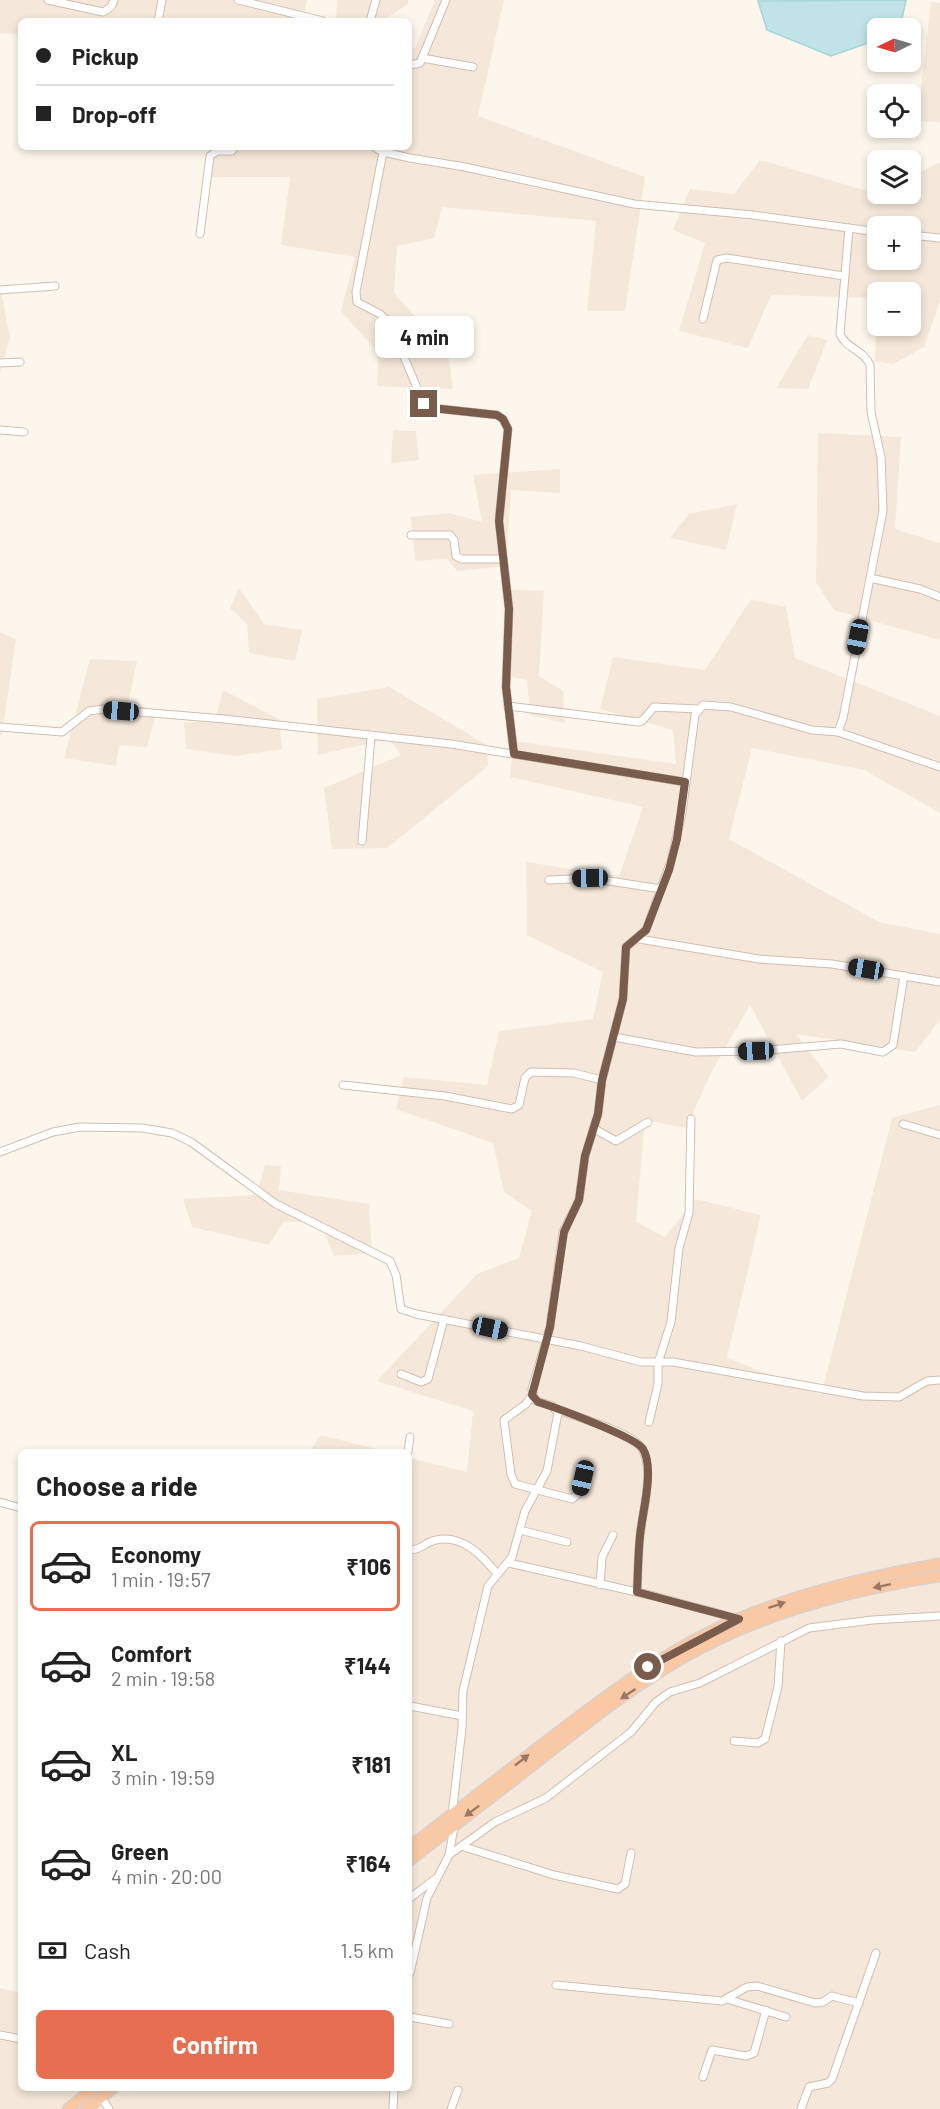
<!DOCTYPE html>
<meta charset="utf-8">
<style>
:root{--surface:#fff;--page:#f6f6f6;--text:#222;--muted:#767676;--line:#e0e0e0;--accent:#e76f51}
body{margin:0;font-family:Barlow,sans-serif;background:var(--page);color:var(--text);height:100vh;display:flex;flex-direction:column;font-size:22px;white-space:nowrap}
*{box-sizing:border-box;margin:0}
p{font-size:20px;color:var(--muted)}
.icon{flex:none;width:33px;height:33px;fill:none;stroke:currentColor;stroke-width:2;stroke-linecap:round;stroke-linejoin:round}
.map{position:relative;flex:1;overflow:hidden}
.sheet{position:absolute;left:18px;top:1449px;width:394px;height:642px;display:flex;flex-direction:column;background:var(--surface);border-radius:9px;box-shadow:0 3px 9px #0003}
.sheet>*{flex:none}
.banner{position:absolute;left:18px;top:18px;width:394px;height:132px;border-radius:9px;box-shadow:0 3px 9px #0003;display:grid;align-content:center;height:132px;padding:0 18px;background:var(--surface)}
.needle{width:39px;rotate:265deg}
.controls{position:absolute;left:867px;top:18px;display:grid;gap:12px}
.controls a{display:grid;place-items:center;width:54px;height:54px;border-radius:9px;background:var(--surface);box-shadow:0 3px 9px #0003;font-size:30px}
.end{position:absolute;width:27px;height:27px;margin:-14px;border:8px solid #7a5c4d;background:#fff;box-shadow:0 0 0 3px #fff}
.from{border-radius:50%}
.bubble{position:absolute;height:42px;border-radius:9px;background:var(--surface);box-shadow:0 3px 9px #0003;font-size:20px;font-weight:700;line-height:42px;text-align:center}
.car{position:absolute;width:18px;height:36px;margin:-18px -9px;border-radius:8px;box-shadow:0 0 4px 2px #0007;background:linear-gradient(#222 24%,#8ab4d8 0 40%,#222 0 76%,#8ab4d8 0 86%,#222 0)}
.banner b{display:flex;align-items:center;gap:21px;height:57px;font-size:22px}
.banner b+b{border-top:2px solid var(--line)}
.banner i{width:15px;height:15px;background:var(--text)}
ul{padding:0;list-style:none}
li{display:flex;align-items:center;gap:18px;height:90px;margin:0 12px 9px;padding:0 6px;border:3px solid transparent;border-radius:9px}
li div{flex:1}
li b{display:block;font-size:22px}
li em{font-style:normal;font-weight:700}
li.current{border-color:var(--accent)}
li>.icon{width:54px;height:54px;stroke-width:1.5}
h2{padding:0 18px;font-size:27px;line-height:72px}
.pay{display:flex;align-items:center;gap:15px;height:66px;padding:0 18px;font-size:22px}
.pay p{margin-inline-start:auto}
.action{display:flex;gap:12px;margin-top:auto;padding:12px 18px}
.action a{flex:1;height:69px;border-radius:9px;background:var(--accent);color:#fff;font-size:24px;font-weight:700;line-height:69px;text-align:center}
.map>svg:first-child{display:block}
.residential{fill:#f5e8da;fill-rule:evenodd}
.water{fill:#bfe3e8;stroke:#a5d3da;stroke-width:1.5}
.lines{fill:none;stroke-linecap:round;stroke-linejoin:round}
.minor-casing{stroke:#d1beb0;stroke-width:9}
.trunk-casing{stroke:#dad1cd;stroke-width:13}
.minor{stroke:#fff;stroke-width:7}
.trunk{stroke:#f9c8a4;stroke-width:10}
.oneway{fill:#9a7763}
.route{stroke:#7a5c4d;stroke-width:8}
</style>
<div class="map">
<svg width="940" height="2109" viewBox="0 0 940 2109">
<rect width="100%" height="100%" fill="#fdf6ec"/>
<!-- residential -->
<g class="residential">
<polygon points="0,0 307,0 303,21 21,21 21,35 0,33"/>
<polygon points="337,0 408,0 408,4 382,21 336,19"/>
<polygon points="435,0 504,0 478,116 645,177 625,311 587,311 596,221 442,207 434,238 397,246 394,293 448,353 453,389 377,386 379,354 341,311 355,257 281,245 290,177 206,177 213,147 410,147 410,49 415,48"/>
<polygon points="931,2 940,3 940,122 917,121"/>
<path d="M760,160l118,34h32l1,-17 29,-15v139l-16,46 -31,17 -18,-3 2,-45 1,10h32v-34h-32l-1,6 -106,-3 -23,53 -69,-17 26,-88 -32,-13 17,-41 44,5zM878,226h32v34h-32z"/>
<polygon points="0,286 10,337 0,373"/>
<polygon points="808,335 827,340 808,389 776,388"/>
<polygon points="393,430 416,431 419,460 391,463"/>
<polygon points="818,433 901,437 895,529 940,543 940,640 834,610 816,582"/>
<polygon points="560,469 560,493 511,490 506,566 457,571 447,559 415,561 411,517 450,513 482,522 473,475"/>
<polygon points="737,504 726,550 670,538 689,514"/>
<polygon points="239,588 264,624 302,630 295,661 249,653 247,624 230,608"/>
<polygon points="504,589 544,591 539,676 563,691 565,723 530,715 527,680 503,675"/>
<polygon points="751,599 786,607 795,658 940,716 940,813 864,770 752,748 729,839 879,922 940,934 940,1020 915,1052 796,1034 829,1077 802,1101 750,1005 712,1071 686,1128 645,1120 636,1222 665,1237 695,1199 761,1215 727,1358 821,1395 892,1118 940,1105 940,2109 0,2109 0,1988 21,1993 21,2088 410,2088 410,1458 467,1472 473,1411 377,1381 477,1274 519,1258 532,1211 504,1192 493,1143 396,1109 404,1077 487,1085 499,1031 593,1019 603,972 527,935 526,862 619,876 643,807 510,777 514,741 676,764 673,730 600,709 613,657 705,670"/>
<polygon points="0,632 16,639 2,735 0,735"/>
<polygon points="90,659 137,661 128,704 157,710 147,747 119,745 116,766 64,758"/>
<polygon points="389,687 487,745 488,766 387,848 332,849 324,788 401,755 389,739 318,755 317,699"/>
<polygon points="223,690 279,719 282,749 235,756 186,749 184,723 215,720"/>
<polygon points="265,1165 281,1166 279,1190 369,1204 372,1253 334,1256 320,1222 283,1222 269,1245 192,1227 183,1199 256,1195"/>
<polygon points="321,1435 388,1452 309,1452"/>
</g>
<!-- water -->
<polygon class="water" points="906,0 900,28 878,28 877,40 831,56 767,30 758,1"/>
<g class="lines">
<defs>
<g id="minor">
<polyline points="48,0 103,12 111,7 114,0"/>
<polyline points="238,0 323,21"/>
<polyline points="158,21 162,0"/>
<polyline points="370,21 376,0"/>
<polyline points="422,58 473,67"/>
<polyline points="410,65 420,63 446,0"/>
<polyline points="374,147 383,152 410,158 465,167 634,204 753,215 878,232"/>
<polyline points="383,152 356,292 357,302 380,314 390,324 424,404 432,408 497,415 503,419 508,429 499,521 509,609 506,687 514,754"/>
<polyline points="200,234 210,156 217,151 232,151 235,147"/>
<polyline points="910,235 940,238"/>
<polyline points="0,290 55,286"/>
<polyline points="703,319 717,260 727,258 844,276"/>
<polyline points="0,363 20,362"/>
<polyline points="0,430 24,432"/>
<polyline points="411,535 450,535 454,540 456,556 462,559 503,559"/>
<polyline points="870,578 920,589 940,597"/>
<polyline points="508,706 638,722 642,721 654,707 698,709"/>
<polyline points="0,727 62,732 89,711 104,709 224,719 451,744 685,782"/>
<path d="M838,732l5,-14 40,-207 -2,-54 -10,-45 -1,-47c-6,-15 -24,-16 -30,-31l9,-106"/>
<polyline points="362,841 371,737"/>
<polyline points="549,880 590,878 661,889"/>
<polyline points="639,939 759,959 832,964 940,982"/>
<polyline points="614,1037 696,1052 756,1051 841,1044 883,1052 893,1045 904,976"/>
<polyline points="343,1085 445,1096 512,1109 519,1105 525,1078 531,1072 574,1073 602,1080"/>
<polyline points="903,1124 940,1135"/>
<polyline points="593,1128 616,1141 648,1122"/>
<polyline points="0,1152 53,1132 80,1127 142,1128 172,1133 191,1142 276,1204 390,1261 396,1275 401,1309 416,1314 581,1346 641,1362 673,1362 863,1396 899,1397 927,1381 940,1380"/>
<polyline points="401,1374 421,1382 428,1379 444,1319"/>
<polyline points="532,1395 526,1404 504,1420 511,1474 515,1484 572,1499 580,1492 586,1464"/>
<path d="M556,1409c20,8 67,21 81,34 21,18 5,69 3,93 -2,19 -2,38 -3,56"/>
<polyline points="649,1422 658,1384 658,1363 671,1322 679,1248 689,1213 691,1119"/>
<polyline points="408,1452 410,1437"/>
<polyline points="0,1502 21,1508"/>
<polyline points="520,1530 567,1542"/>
<path d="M410,1550c12,0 15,-8 26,-10 26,-6 47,16 61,34"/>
<polyline points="509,1563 654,1596 739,1619"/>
<polyline points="600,1585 602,1557 613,1535"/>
<polyline points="410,1706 462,1716"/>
<polyline points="734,1741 758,1743 765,1739 778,1687 781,1641"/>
<polyline points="452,1815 462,1728 463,1691 488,1586 512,1557 525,1511 547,1471 558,1413 552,1406 534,1400 532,1389 550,1327 563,1232 579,1200 585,1156 598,1114 602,1080 623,999 626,947 646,930 671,861 682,813 695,715 703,705 731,707 812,730 838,732 940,767"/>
<polyline points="461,1846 554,1875 618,1889 625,1884 631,1853"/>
<polyline points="449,1855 495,1822 546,1798 631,1732 656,1702 670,1692 700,1683 809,1628 872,1620 940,1616"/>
<polyline points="410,1898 435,1879"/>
<polyline points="410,1973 427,1898 449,1855 454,1827"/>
<polyline points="556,1985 722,2001 747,1987 757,1986 815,2003 823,2002 832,1996 859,2003"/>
<polyline points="727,1999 786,2017"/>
<polyline points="410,2017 449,2024"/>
<polyline points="0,2035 21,2039"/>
<polyline points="703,2077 712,2050 746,2056 754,2053 766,2010"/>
<polyline points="101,2097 109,2109"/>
<polyline points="393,2109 394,2088"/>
<polyline points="451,2109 458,2090"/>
<polyline points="801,2109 809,2087 828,2083 832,2079 876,1953"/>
</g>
<g id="trunk">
<path d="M410,1847c44,-34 89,-69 133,-103 61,-47 124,-95 195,-125 65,-27 133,-43 202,-55"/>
<path d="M410,1860c44,-35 89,-68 133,-103 57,-45 116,-91 182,-121 68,-31 142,-49 215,-60"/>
<polyline points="68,2109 94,2088"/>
<polyline points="86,2109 113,2088"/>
</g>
</defs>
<!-- minor casing -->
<use href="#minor" class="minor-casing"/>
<!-- trunk casing -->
<use href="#trunk" class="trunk-casing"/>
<!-- minor -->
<use href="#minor" class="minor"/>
<!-- trunk -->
<use href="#trunk" class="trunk"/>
</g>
<!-- one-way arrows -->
<defs><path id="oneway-solid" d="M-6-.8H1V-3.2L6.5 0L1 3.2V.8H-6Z" transform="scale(1.5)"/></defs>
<g class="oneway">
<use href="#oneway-solid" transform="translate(882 1586) rotate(168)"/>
<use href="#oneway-solid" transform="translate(777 1605) rotate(-19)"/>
<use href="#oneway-solid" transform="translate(628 1694) rotate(146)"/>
<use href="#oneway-solid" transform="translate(522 1760) rotate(-38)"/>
<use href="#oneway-solid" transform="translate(472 1811) rotate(143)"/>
</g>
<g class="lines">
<!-- route -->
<path class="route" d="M424,404l8,4 65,7 6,4 5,10 -9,92 10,88 -3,78 8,67 171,28 -8,57 -8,31 -23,60 -20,17 -3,52 -21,81 -4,34 -13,42 -6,44 -15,32 -14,95 -18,68 6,7c16,5 98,35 105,47 12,20 -1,64 -3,87 -2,19 -2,38 -3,56l102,27 -91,48"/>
</g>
</svg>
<div class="controls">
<a><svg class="needle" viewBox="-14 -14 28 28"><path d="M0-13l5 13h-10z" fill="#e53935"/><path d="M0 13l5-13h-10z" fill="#767676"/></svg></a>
<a><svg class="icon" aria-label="locate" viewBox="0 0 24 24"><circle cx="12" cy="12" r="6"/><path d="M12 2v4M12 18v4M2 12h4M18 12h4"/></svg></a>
<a><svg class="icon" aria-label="layers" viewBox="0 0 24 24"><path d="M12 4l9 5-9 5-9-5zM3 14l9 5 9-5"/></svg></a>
<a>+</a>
<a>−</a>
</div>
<i class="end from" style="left:648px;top:1667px"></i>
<i class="end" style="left:424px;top:404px"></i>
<div class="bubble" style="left:375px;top:316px;width:99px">4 min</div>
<i class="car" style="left:858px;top:637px;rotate:191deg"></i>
<i class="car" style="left:121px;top:711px;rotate:274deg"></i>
<i class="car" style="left:590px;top:878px;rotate:269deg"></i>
<i class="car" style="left:866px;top:969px;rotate:279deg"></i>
<i class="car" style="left:756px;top:1051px;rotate:268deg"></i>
<i class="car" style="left:490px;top:1328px;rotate:102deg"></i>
<i class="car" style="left:583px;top:1478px;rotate:193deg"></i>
<div class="banner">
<b><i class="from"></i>Pickup</b>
<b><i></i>Drop-off</b>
</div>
<section class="sheet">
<h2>Choose a ride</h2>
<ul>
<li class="current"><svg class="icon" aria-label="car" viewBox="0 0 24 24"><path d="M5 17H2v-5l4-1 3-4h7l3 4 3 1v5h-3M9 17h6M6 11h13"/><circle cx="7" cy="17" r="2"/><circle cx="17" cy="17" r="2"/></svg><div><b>Economy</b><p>1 min · 19:57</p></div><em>₹106</em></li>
<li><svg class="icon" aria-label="car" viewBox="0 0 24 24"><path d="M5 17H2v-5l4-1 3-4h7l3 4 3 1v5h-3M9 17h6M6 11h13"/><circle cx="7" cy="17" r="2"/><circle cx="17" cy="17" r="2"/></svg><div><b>Comfort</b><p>2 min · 19:58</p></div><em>₹144</em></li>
<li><svg class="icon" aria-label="car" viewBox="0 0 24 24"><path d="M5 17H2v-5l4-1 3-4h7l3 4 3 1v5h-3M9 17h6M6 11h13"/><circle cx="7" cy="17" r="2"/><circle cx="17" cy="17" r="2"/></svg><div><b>XL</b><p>3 min · 19:59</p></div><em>₹181</em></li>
<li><svg class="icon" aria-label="car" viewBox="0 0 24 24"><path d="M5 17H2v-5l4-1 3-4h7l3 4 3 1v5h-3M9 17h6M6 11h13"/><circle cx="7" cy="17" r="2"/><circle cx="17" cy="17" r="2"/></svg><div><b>Green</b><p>4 min · 20:00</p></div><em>₹164</em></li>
</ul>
<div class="pay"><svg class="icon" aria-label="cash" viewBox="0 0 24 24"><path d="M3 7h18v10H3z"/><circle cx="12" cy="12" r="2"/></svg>Cash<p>1.5 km</p></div>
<div class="action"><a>Confirm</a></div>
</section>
</div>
